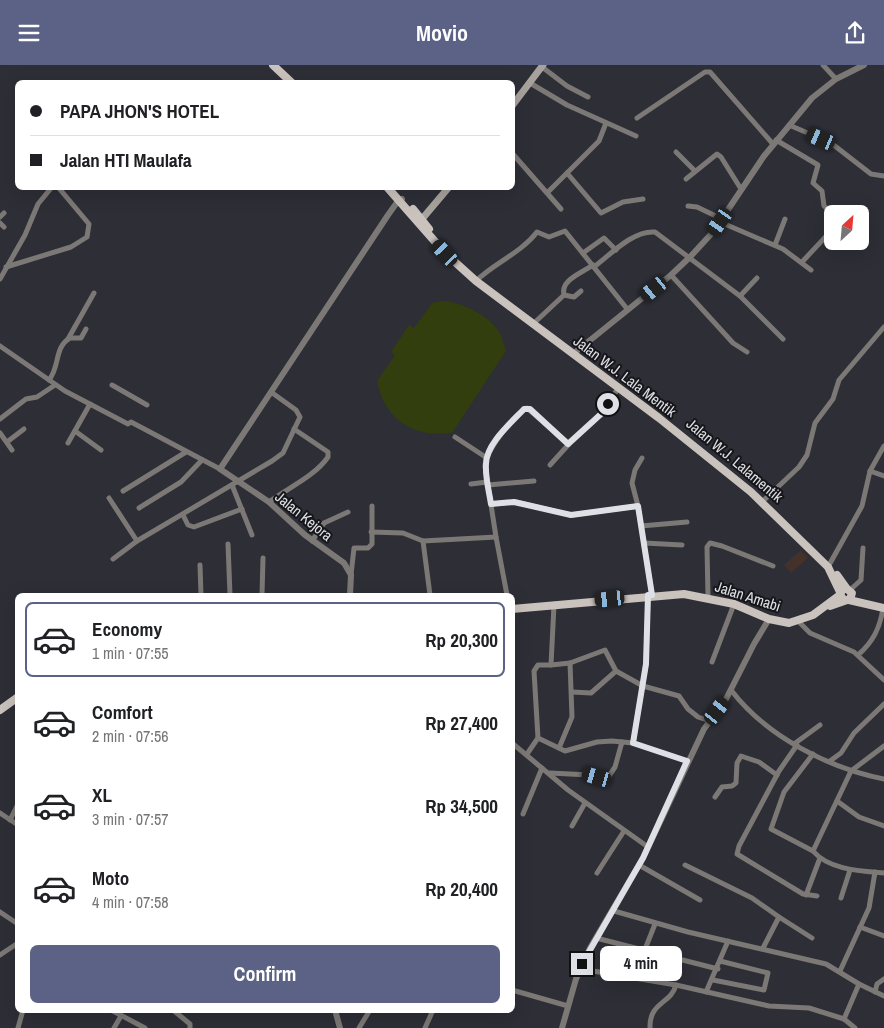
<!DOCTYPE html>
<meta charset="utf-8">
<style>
:root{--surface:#fff;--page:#f6f6f6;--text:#202124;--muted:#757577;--line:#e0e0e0;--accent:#5b6285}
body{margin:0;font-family:"Archivo Narrow",sans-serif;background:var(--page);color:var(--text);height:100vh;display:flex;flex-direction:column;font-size:19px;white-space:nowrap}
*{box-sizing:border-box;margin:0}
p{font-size:16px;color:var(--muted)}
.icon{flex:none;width:28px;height:28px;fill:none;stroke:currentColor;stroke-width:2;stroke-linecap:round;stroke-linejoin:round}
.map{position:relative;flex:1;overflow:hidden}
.sheet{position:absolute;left:15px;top:528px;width:500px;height:420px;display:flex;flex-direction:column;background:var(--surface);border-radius:8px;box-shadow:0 5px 20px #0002}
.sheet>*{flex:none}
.banner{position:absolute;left:15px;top:15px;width:500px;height:110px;border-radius:8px;box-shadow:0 5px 20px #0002;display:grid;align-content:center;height:110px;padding:0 15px;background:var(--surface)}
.needle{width:32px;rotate:26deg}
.tools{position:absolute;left:824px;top:140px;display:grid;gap:10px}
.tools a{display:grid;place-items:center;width:45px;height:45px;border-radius:8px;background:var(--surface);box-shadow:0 5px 20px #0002;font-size:25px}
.end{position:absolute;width:22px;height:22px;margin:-11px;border:6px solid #dfe0e5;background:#111;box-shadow:0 0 0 2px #111}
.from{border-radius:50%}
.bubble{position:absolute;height:35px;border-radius:8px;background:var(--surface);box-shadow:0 5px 20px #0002;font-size:16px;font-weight:700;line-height:35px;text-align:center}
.car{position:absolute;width:15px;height:30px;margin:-15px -8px;border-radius:6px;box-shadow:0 0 4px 1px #0007;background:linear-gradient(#222 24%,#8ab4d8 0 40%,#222 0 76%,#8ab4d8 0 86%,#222 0)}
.banner b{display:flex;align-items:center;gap:18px;height:48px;font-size:19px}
.banner b+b{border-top:1px solid var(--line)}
.banner i{width:12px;height:12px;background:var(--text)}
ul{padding:9px 0 0;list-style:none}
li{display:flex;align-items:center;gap:15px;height:75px;margin:0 10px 8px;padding:0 5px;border:2px solid transparent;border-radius:8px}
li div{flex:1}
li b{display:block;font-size:19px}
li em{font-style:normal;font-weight:700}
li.on{border-color:var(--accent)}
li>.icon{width:45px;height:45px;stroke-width:1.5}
.button{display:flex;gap:10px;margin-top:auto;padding:10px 15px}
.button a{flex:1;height:58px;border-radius:8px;background:var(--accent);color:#fff;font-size:20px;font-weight:700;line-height:58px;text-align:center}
header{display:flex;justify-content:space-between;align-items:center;height:65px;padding:0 15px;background:var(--accent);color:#fff;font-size:22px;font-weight:700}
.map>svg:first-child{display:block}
.commercial{fill:#44312a}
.green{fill:#323e0d}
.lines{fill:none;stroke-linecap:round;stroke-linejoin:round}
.minor{stroke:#7c7875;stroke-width:5}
.tertiary{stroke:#7c7875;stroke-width:6}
.secondary{stroke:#a8a29d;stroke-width:7}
.primary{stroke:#cac2bc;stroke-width:8}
.route{stroke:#dfe0e5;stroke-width:6}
.labels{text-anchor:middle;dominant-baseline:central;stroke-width:4;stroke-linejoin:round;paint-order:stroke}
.street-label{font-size:15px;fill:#dfe0e5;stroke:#16161a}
</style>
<header><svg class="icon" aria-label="menu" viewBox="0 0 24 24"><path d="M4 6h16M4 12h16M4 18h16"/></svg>Movio<svg class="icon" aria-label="share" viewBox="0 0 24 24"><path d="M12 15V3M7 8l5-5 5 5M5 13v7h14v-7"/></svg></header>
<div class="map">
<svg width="884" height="963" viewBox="0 0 884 963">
<rect width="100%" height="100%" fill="#2d2e36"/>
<!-- commercial -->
<polygon class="commercial" points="801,485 808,493 791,508 784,500"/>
<!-- green -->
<path class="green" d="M444,236c20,2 47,15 57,34 2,5 3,11 5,16l-54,82c-39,5 -67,-13 -75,-52l18,-26 -4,-3 18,-27 5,3 18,-25z"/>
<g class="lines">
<!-- minor -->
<g class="minor">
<polyline points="823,0 836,14"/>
<polyline points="542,2 567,21 588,32"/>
<polyline points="530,18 567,40 636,71"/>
<polyline points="637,53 705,7 710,7 773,79"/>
<polyline points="789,60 831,78 871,109 884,111"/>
<polyline points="776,75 818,100 813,118 822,126 824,141 833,149"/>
<polyline points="676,87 695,106"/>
<polyline points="512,88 561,144"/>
<polyline points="567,108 601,148 623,137 643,134"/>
<polyline points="686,114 717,89 721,92 741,124"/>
<polyline points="548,127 599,76 606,58"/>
<polyline points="688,141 697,142 722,154"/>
<polyline points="0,152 4,148"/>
<polyline points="720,157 783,184 811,205"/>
<polyline points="0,158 4,162"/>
<polyline points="775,180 785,154"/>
<polyline points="583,188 604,173 616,185"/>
<polyline points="802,197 832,165"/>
<polyline points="6,202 71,182 87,172 89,159 58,122"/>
<path d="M594,202c16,-12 39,-37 61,-35l85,64 43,43"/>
<polyline points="671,210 733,278 747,287"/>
<polyline points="0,214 25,170 38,139 52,122"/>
<path d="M476,216c18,-18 45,-28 61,-49l12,5 16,-6 63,79"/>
<path d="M564,230c-4,-15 18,-22 29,-30"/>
<polyline points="740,231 757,213"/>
<polyline points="533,259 564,230 574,232 581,226"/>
<polyline points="68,274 94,228"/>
<polyline points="0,281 65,326 128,359 131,357 220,404"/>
<path d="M49,315c11,-13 5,-33 21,-42h11l5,-9"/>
<polyline points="112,320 147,340"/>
<polyline points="0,354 26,334 37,332 55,320"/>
<polyline points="75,366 101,385"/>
<polyline points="0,368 12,385"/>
<polyline points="455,372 487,393"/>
<polyline points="7,377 24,364"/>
<polyline points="68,378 90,339"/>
<polyline points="642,393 635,405 632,418 638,441 652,530"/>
<polyline points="550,400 569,379 601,349 619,322"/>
<polyline points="870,406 884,411"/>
<polyline points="471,419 487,417"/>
<polyline points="232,420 252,470"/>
<polyline points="488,420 534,416"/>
<polyline points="123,426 186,387"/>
<polyline points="109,433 137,476"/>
<polyline points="763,436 799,402 807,390 815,358 833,334 839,315 884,262"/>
<path d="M269,437c19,-14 46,-26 59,-45v-5l-34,-23"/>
<polyline points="491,439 516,437 571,450 638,441"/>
<polyline points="139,443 181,417 202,395"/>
<polyline points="183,450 188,460 194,462 242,444"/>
<polyline points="641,461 687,457"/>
<path d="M371,467l32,1 20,8 73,-4 -11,-71c1,-15 28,-51 42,-58l42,36"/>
<polyline points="496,472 507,530"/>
<polyline points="312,476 324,458 348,447"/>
<polyline points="423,476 430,530"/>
<polyline points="644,478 682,480"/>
<polyline points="228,479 230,530"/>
<polyline points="113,494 137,476 272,396 283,388 300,352 296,345 271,327"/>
<polyline points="200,500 201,530"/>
<polyline points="828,502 862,441 870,406 884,381"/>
<polyline points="351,510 354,483 368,483 372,479 372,441"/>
<polyline points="850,525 861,515 863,483"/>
<polyline points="262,530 263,493"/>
<polyline points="708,532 707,482 710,478 722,481 773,501"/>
<polyline points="554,540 551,600 538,600 534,606 538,673 565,686 597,677 612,676 633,678 687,696"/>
<polyline points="798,556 810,568 854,587 884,615"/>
<path d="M858,590c15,-13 22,-27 25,-47"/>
<polyline points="712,597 734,539"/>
<polyline points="551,600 570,598 605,585 616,606 643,621 679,631 688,644 698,652 710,656"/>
<path d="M731,625c35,46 97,78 153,89"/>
<polyline points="572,627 591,628 616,606"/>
<polyline points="512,678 568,725 648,782"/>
<polyline points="633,678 646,599 648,531"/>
<polyline points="794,679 820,660"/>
<polyline points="797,680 779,706 739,781 737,789 803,829 817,831"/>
<path d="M884,681l-33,25 -38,80c16,19 48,20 71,22"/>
<polyline points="559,683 572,652 570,598"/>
<polyline points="527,689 538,673"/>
<polyline points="813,689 784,727 771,764 813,786"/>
<polyline points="830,696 841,688 854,668 884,639"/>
<polyline points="550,708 609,711 615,702 622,677"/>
<polyline points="715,732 722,722 732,721 736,718 737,698 741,691 759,697 777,710"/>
<polyline points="837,736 859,752 884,761"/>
<polyline points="0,748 18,760"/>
<polyline points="523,749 542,703"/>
<polyline points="10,755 18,739"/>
<polyline points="572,761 585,738"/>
<polyline points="639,800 700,835"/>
<polyline points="685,800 752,833 779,852 763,883"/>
<polyline points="597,808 624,766"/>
<polyline points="806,830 820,793"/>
<polyline points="841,833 850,805"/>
<polyline points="614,846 688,867 826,899 859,919 884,931"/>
<polyline points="0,847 18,859"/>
<polyline points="779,852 812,873"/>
<polyline points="860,862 884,871"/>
<polyline points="596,873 718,904"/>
<polyline points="0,890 18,878"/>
<polyline points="581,904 676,920 769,941 809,943 844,954 859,919"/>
<polyline points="840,906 869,843 875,807"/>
<polyline points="634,912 655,859"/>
<polyline points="713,915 764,925 768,908 720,896"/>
<polyline points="512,925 568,941"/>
<polyline points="706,927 728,876"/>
<polyline points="875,927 877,919 884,914"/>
<polyline points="111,945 145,963"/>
<polyline points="173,945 190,959 190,963"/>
<polyline points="844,954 855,963"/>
<polyline points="18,963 23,945"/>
<polyline points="114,963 121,951"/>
<polyline points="359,963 370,945"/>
<polyline points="425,963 433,945"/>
<path d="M650,963c-1,-26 21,-24 26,-43"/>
</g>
<!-- tertiary -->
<g class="tertiary">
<polyline points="573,289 671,210 690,192 713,167 764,91 812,33 836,14 864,0"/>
<polyline points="350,530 351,510 344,498 305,470 269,437 220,404 388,150 398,136 402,134"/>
<polyline points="335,945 340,963"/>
<polyline points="562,963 576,914 590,883 643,793 704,664 725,636 754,579 769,554"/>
</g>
<!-- secondary -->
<g class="secondary">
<polyline points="512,41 543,0"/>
<polyline points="422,154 449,122"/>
</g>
<!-- primary -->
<g class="primary">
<polyline points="273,0 292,18"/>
<polyline points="387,122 445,188 476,216 659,353 751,427 828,502 840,527"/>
<polyline points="413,144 429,164"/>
<polyline points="837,510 847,524"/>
<polyline points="849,535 884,543"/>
<polyline points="830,541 850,534 852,528 847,524 843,524 840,529 844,536"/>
<polyline points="512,544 684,529 734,539 769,554 789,558 813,550 840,530"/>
<polyline points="0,645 18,632"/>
</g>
</g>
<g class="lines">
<!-- route -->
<path class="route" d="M582,899l61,-106 44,-97 -54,-18 13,-79 2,-69h4l-14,-89 -67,9 -57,-13 -23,2c-2,-13 -6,-27 -5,-40 0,-20 25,-41 38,-55h6l38,35 33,-30 7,-10"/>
</g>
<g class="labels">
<!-- street labels -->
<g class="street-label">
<text transform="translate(625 311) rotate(37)">Jalan W.J. Lala Mentik</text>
<text transform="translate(735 395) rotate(40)">Jalan W.J. Lalamentik</text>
<text transform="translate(304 451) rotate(39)">Jalan Kejora</text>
<text transform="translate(748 531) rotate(18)">Jalan Amabi</text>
</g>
</g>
</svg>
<div class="tools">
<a><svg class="needle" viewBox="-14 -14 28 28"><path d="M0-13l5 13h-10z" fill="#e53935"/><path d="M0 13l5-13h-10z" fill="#757577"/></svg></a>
</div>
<i class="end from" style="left:608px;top:339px"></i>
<i class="end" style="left:582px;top:899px"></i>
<div class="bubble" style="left:600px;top:881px;width:82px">4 min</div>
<i class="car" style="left:821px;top:74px;rotate:293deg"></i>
<i class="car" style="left:720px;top:157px;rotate:215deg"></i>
<i class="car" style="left:445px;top:188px;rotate:317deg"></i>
<i class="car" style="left:654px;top:224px;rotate:231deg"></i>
<i class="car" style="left:610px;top:534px;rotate:264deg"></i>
<i class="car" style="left:717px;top:646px;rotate:37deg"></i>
<i class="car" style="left:597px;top:712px;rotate:286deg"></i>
<div class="banner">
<b><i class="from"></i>PAPA JHON'S HOTEL</b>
<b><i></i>Jalan HTI Maulafa</b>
</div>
<section class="sheet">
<ul>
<li class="on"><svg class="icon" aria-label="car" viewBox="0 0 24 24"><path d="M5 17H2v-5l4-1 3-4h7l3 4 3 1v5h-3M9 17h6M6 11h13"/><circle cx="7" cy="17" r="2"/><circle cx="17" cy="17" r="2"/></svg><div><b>Economy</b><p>1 min · 07:55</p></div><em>Rp 20,300</em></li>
<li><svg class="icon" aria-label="car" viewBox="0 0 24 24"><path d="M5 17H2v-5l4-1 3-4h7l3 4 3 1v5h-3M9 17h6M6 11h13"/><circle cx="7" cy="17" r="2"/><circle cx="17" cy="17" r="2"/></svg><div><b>Comfort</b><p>2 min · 07:56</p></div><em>Rp 27,400</em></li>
<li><svg class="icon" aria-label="car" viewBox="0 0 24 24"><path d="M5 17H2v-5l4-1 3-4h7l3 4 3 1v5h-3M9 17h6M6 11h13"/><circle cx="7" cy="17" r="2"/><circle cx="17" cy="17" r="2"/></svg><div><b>XL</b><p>3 min · 07:57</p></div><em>Rp 34,500</em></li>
<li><svg class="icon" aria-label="car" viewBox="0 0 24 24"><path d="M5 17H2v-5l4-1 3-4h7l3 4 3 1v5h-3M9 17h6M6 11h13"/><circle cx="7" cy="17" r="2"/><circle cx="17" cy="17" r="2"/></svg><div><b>Moto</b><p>4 min · 07:58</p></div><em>Rp 20,400</em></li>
</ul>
<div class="button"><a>Confirm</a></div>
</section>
</div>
